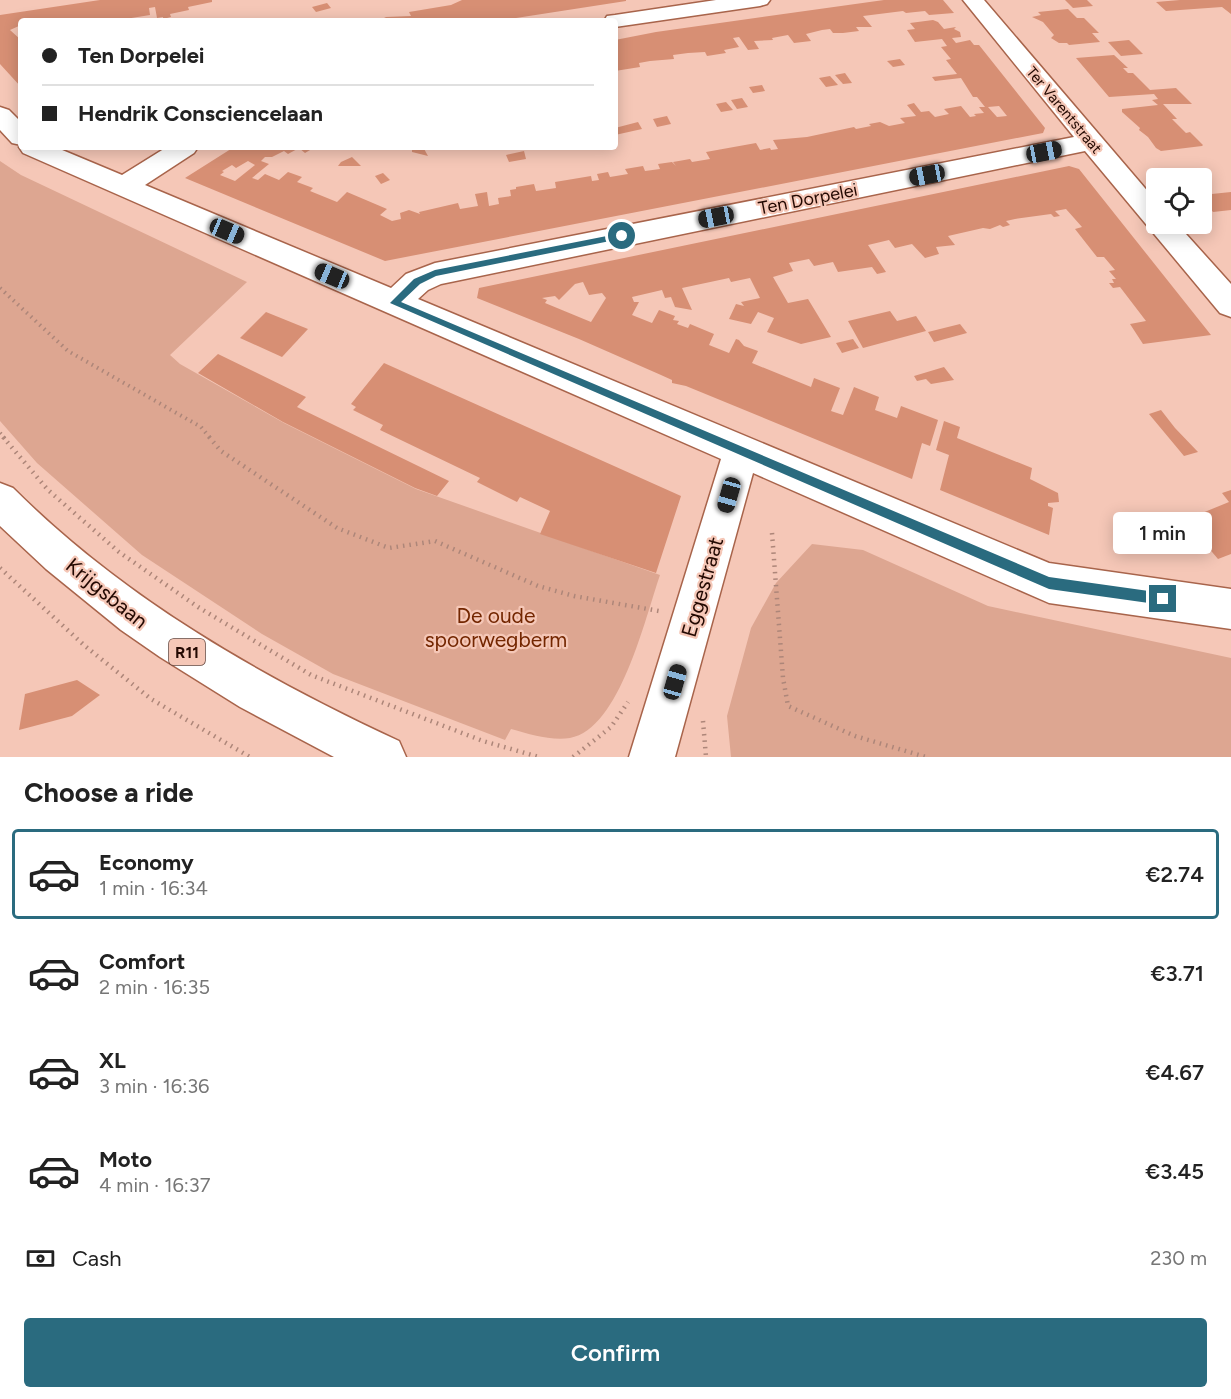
<!DOCTYPE html>
<meta charset="utf-8">
<style>
:root{--surface:#fff;--page:#f6f6f6;--text:#222;--muted:#767676;--line:#e0e0e0;--accent:#2a6b7f}
body{margin:0;font-family:Figtree,sans-serif;background:var(--page);color:var(--text);height:100vh;display:flex;flex-direction:column;font-size:22px;white-space:nowrap}
*{box-sizing:border-box;margin:0}
p{font-size:20px;color:var(--muted)}
.icon{flex:none;width:33px;height:33px;fill:none;stroke:currentColor;stroke-width:2;stroke-linecap:round;stroke-linejoin:round}
.map{position:relative;height:757px;overflow:hidden}
.drawer{display:flex;flex-direction:column;background:var(--surface);flex:1}
.drawer>*{flex:none}
.hud{position:absolute;left:18px;top:18px;width:600px;height:132px;border-radius:6px;box-shadow:0 3px 15px #0003;display:grid;align-content:center;height:132px;padding:0 24px;background:var(--surface)}
.fabs{position:absolute;left:1146px;top:168px;display:grid;gap:12px}
.fabs a{display:grid;place-items:center;width:66px;height:66px;border-radius:6px;background:var(--surface);box-shadow:0 3px 15px #0003;font-size:30px}
.end{position:absolute;width:27px;height:27px;margin:-14px;border:8px solid #2a6b7f;background:#fff;box-shadow:0 0 0 3px #fff}
.from{border-radius:50%}
.bubble{position:absolute;height:42px;border-radius:6px;background:var(--surface);box-shadow:0 3px 15px #0003;font-size:20px;font-weight:600;line-height:42px;text-align:center}
.car{position:absolute;width:18px;height:36px;margin:-18px -9px;border-radius:8px;box-shadow:0 0 4px 2px #0007;background:linear-gradient(#222 24%,#8ab4d8 0 40%,#222 0 76%,#8ab4d8 0 86%,#222 0)}
.hud b{display:flex;align-items:center;gap:21px;height:57px;font-size:22px}
.hud b+b{border-top:2px solid var(--line)}
.hud i{width:15px;height:15px;background:var(--text)}
ul{padding:0;list-style:none}
li{display:flex;align-items:center;gap:18px;height:90px;margin:0 12px 9px;padding:0 12px;border:3px solid transparent;border-radius:6px}
li div{flex:1}
li b{display:block;font-size:22px}
li em{font-style:normal;font-weight:600}
li.active{border-color:var(--accent)}
li>.icon{width:54px;height:54px;stroke-width:1.5}
h2{padding:0 24px;font-size:27px;line-height:72px}
.pay{display:flex;align-items:center;gap:15px;height:66px;padding:0 24px;font-size:22px}
.pay p{margin-inline-start:auto}
.button{display:flex;gap:12px;margin-top:auto;padding:12px 24px}
.button a{flex:1;height:69px;border-radius:6px;background:var(--accent);color:#fff;font-size:24px;font-weight:600;line-height:69px;text-align:center}
.map>svg:first-child{display:block}
.green{fill:#dda691}
.building{fill:#d78f74;fill-rule:evenodd}
.lines{fill:none;stroke-linecap:round;stroke-linejoin:round}
.minor-casing{stroke:#a8644b;stroke-width:3}
.major-casing{stroke:#a8644b;stroke-width:3}
.path-far1{stroke:#ad8679;stroke-width:4;stroke-dasharray:1.5 4.5;stroke-linecap:butt}
.path{stroke:#ad8679;stroke-width:4.5;stroke-dasharray:1.5 5;stroke-linecap:butt}
.minor{fill:#fff;fill-rule:evenodd}
.major{fill:#fff;fill-rule:evenodd}
.route{fill:#2a6b7f}
.labels{text-anchor:middle;dominant-baseline:central;stroke-width:4.5;stroke-linejoin:round;paint-order:stroke}
.far-street-label{font-size:15px;fill:#230902;stroke:#f5c7b7}
.shield{fill:#f5c7b7;stroke:#624238;stroke-width:1.5}
.shield-label{font-size:16px;font-weight:bold;fill:#230902}
.street-label{font-size:18px;fill:#230902;stroke:#f5c7b7}
.near-street-label{font-size:21px;fill:#230902;stroke:#f5c7b7}
.near-park-label{font-size:21px;fill:#732600;stroke:#f5c7b7}
</style>
<div class="map">
<svg width="1231" height="757" viewBox="0 0 1231 757">
<rect width="100%" height="100%" fill="#f5c7b7"/>
<!-- green -->
<g class="green">
<path d="M0,161l21,14 226,107 -77,73 10,9 104,59 132,66 244,86c-15,43 -40,154 -90,163 -19,3 -41,-4 -59,-9l-6,11 -172,-66 -71,-40 -120,-79 -105,-92 -37,-42z"/>
<polygon points="812,544 863,550 988,606 1231,658 1231,757 731,757 727,716 751,628 776,583"/>
</g>
<!-- building -->
<g class="building">
<polygon points="100,0 212,0 212,2 188,7 189,10 170,14 171,17 163,19 163,17 157,18 155,7 149,8 150,15 113,21 21,21 21,25 10,30 21,40 21,87 0,64 0,15"/>
<polygon points="462,0 626,0 626,1 496,21 378,21 386,17 411,16 409,12 451,5"/>
<polygon points="884,0 943,0 954,13 929,15 925,11 906,13 903,11 863,16 872,27 856,27 859,31 843,33 833,33 830,29 822,30 806,34 811,41 794,43 788,35 772,38 773,40 754,41 759,49 748,50 739,37 733,38 739,47 724,50 726,53 707,56 705,52 688,53 673,55 674,59 650,61 639,63 640,67 615,71 615,40 656,32"/>
<polygon points="1065,0 1087,0 1093,6 1073,8"/>
<polygon points="1180,0 1231,0 1231,14 1222,7 1166,11 1156,2"/>
<polygon points="327,3 331,8 316,12 312,7"/>
<polygon points="1068,9 1077,18 1084,18 1099,33 1092,33 1100,42 1069,45 1067,43 1059,43 1051,38 1054,35 1043,22 1032,17 1041,15 1038,12"/>
<path d="M933,20l5,2 6,7 12,-2 -2,2 6,3 1,5 -9,1 4,5 14,-3 4,5h5l66,83 -2,5 -658,128 -200,-83 49,-31h81l-10,6 -6,-5 -11,6 -4,-3 -12,6h-7l-4,4 8,3 -17,14 6,2 7,-6 14,6 9,-8 14,5 -5,5 16,6 -3,3 27,11 10,-10 40,17 -7,6 12,6 9,-2 -1,-6 9,-3 11,4 -1,-2 39,-9 2,6 18,-3 -3,-12 12,-2 2,14 10,-2 -1,-6 13,-2 -1,-6 6,-1v-2l18,-3 2,7 20,-3 -1,-6 36,-6 1,5 7,-1 -2,-6 11,-2 2,5 18,-3 -3,-5 18,-3 2,5 15,-2 -2,-5 14,-2 4,4 -3,-4 17,-3 2,3 18,-3 -4,-7 50,-9 4,7 10,-2 1,2 7,-1 -5,-9 34,-3 47,-10 2,2 15,-3 -2,-2 11,-2 9,4 16,-3 -5,-5 16,-2 -9,-11 7,-2 7,9 8,-1 6,6 14,-3 -5,-5 17,-3 9,11 6,-1 -2,-2 10,-1 -5,-6h6l-8,-10h-4l-12,-19 -26,3 -3,-4 25,-3 -11,-14 5,-1 -10,-12 6,-1 -5,-7 -27,3 -8,-12 8,-1 -5,-6zM999,106l8,10 -10,1 -9,-10zM248,161l7,4 -20,16 -15,-6 4,-3 -2,-1 10,-6 4,3z"/>
<polygon points="1129,40 1143,54 1121,56 1108,42"/>
<polygon points="1114,55 1128,68 1123,68 1128,73 1133,73 1150,90 1176,88 1192,104 1163,104 1177,119 1172,119 1186,133 1190,132 1203,145 1202,146 1161,151 1156,148 1148,137 1139,130 1140,128 1122,112 1122,109 1158,105 1152,100 1158,99 1154,94 1109,97 1076,58"/>
<polygon points="900,59 905,65 893,67 887,61"/>
<polygon points="845,73 852,83 843,84 835,75"/>
<polygon points="830,76 838,85 826,87 819,78"/>
<polygon points="762,85 765,91 753,93 749,87"/>
<polygon points="742,98 748,107 737,109 731,100"/>
<polygon points="726,102 733,110 721,112 716,104"/>
<polygon points="667,116 671,124 657,127 653,119"/>
<polygon points="638,122 642,129 615,135 615,128"/>
<polygon points="412,147 423,147 428,156 412,152"/>
<polygon points="524,151 526,159 509,162 506,155"/>
<polygon points="352,157 361,166 338,166 341,162"/>
<path d="M1069,166l10,3 132,166 -68,9 -13,-20 16,-3 -26,-34 -7,1 -4,-5h5l-2,-4h4l-7,-8 6,-1 -11,-13h-7l-22,-28 7,-2 -16,-18 -11,2 5,5 -6,1 -3,-3 -36,5 -9,2 4,4 -7,2 -3,-2 -10,4 -7,-1 -35,8 7,9 -19,2 3,7 -14,4 -13,-14 -17,4 -6,-8 -21,5 18,27 -9,2 -5,-7 -34,5 -5,-10 -19,4 -5,-7 -20,4 4,8 -20,6 15,26 20,-4 23,38 -30,7 -34,-12 7,-14 -16,-6 -7,12 -22,-5 7,-15 8,2 -3,-4 19,-4 -10,-20 -19,4 -2,-4 -47,10 10,22 -17,-3 -4,-10 -6,1 -3,-8 -30,7 2,5h5l-7,13 20,8 7,-13 16,6 -2,4 6,1 -2,3 11,4 2,-4 24,10 -5,11 20,8 7,-14 3,1 5,6 14,5 -6,12 59,24 3,-9 26,10 -9,23 12,4 11,-28 25,10 -4,13 22,8 4,-12 37,14 -8,26 -8,-3 -10,36 -226,-93 -14,-3v-3l-11,-5 -82,-36 -102,-41 2,-10zM583,282l6,13 13,-2 4,5 -15,24 -46,-19 2,-3 -5,-2 13,-2 4,4 16,-16z"/>
<polygon points="383,173 390,180 381,184 375,176"/>
<polygon points="1231,192 1231,210 1213,212 1202,199 1206,199 1202,195"/>
<polygon points="890,311 897,321 916,316 926,331 863,348 848,321"/>
<polygon points="266,312 308,329 282,357 240,338"/>
<polygon points="960,324 967,333 934,342 928,332"/>
<polygon points="853,339 859,348 842,353 836,343"/>
<polygon points="218,354 306,397 297,407 449,481 437,496 415,488 283,422 198,373"/>
<polygon points="384,363 681,496 656,573 540,534 550,511 520,497 517,502 477,482 480,478 380,430 383,425 353,410 356,407 351,404"/>
<polygon points="944,367 954,380 931,384 926,379 917,381 914,376"/>
<polygon points="1161,410 1175,428 1198,452 1184,456 1149,414"/>
<polygon points="944,421 960,427 957,438 1032,468 1030,479 1058,493 1059,502 1048,503 1048,506 1053,508 1049,535 940,490 949,455 936,450"/>
<polygon points="1231,490 1231,554 1218,559 1185,520 1229,502 1222,493"/>
<polygon points="77,680 100,695 72,716 19,730 25,694"/>
</g>
<g class="lines">
<defs>
<g id="minor">
<polygon points="716,0 770,0 767,4 760,6 615,27 615,21 604,21 607,16 615,15"/>
<polygon points="963,0 984,0 1156,201 1156,224 1177,224 1231,284 1231,317 1220,313 1085,151 441,284 428,290 418,299 1049,563 1231,589 1231,629 1049,603 753,473 675,757 629,757 721,459 23,153 19,147 21,145 12,143 0,130 0,107 9,110 21,122 21,147 55,147 122,175 167,147 198,147 194,153 145,185 391,288 406,274 435,263 1074,137"/>
</g>
<path id="major" d="M0,483l13,5c110,110 246,188 386,253l7,16h-72l-94,-50 -80,-50 -39,-27 -75,-61 -46,-43z"/>
</defs>
<!-- minor casing -->
<use href="#minor" class="minor-casing"/>
<!-- major casing -->
<use href="#major" class="major-casing"/>
<!-- path-far1 -->
<g class="path-far1">
<polyline points="0,288 68,351 201,427 211,439"/>
<polyline points="0,433 5,439"/>
</g>
<!-- path -->
<g class="path">
<polyline points="3,437 48,490 119,552 198,607 311,675 483,741 539,757"/>
<polyline points="209,437 221,451 337,528 389,548 435,541 538,586 574,596 659,611"/>
<polyline points="772,533 783,678 788,706 855,736 926,757"/>
<polyline points="0,568 85,646 151,699 250,757"/>
<polyline points="703,721 706,757"/>
<polyline points="573,757 611,727 628,702"/>
</g>
<!-- minor -->
<use href="#minor" class="minor"/>
<!-- major -->
<use href="#major" class="major"/>
</g>
<!-- route -->
<polygon class="route" points="622,233 626,236 625,238 436,276 420,284 401,302 1049,577 1163,593 1169,599 1167,603 1163,605 1049,589 390,303 414,279 435,270"/>
<g class="labels">
<!-- far-street labels -->
<g class="far-street-label">
<text transform="translate(1064 110) rotate(50)">Ter Varentstraat</text>
</g>
<!-- shield labels -->
<rect class="shield" x="169" y="639" width="36" height="26" rx="4.5"/>
<g class="shield-label">
<text x="187" y="652">R11</text>
</g>
<!-- street labels -->
<g class="street-label">
<text transform="translate(808 199) rotate(-11)">Ten Dorpelei</text>
</g>
<!-- near-street labels -->
<g class="near-street-label">
<text transform="translate(702 587) rotate(-74)">Eggestraat</text>
<text transform="translate(107 593) rotate(39)">Krijgsbaan</text>
</g>
<!-- near-park labels -->
<g class="near-park-label">
<text x="496" y="615">De oude<tspan x="496" dy="24">spoorwegberm</tspan></text>
</g>
</g>
</svg>
<div class="fabs">
<a><svg class="icon" aria-label="locate" viewBox="0 0 24 24"><circle cx="12" cy="12" r="6"/><path d="M12 2v4M12 18v4M2 12h4M18 12h4"/></svg></a>
</div>
<i class="end from" style="left:622px;top:236px"></i>
<i class="end" style="left:1163px;top:599px"></i>
<div class="bubble" style="left:1113px;top:512px;width:99px">1 min</div>
<i class="car" style="left:1044px;top:152px;rotate:79deg"></i>
<i class="car" style="left:927px;top:175px;rotate:259deg"></i>
<i class="car" style="left:716px;top:217px;rotate:259deg"></i>
<i class="car" style="left:227px;top:231px;rotate:113deg"></i>
<i class="car" style="left:332px;top:276px;rotate:293deg"></i>
<i class="car" style="left:729px;top:495px;rotate:196deg"></i>
<i class="car" style="left:675px;top:682px;rotate:16deg"></i>
<div class="hud">
<b><i class="from"></i>Ten Dorpelei</b>
<b><i></i>Hendrik Consciencelaan</b>
</div>
</div>
<section class="drawer">
<h2>Choose a ride</h2>
<ul>
<li class="active"><svg class="icon" aria-label="car" viewBox="0 0 24 24"><path d="M5 17H2v-5l4-1 3-4h7l3 4 3 1v5h-3M9 17h6M6 11h13"/><circle cx="7" cy="17" r="2"/><circle cx="17" cy="17" r="2"/></svg><div><b>Economy</b><p>1 min · 16:34</p></div><em>€2.74</em></li>
<li><svg class="icon" aria-label="car" viewBox="0 0 24 24"><path d="M5 17H2v-5l4-1 3-4h7l3 4 3 1v5h-3M9 17h6M6 11h13"/><circle cx="7" cy="17" r="2"/><circle cx="17" cy="17" r="2"/></svg><div><b>Comfort</b><p>2 min · 16:35</p></div><em>€3.71</em></li>
<li><svg class="icon" aria-label="car" viewBox="0 0 24 24"><path d="M5 17H2v-5l4-1 3-4h7l3 4 3 1v5h-3M9 17h6M6 11h13"/><circle cx="7" cy="17" r="2"/><circle cx="17" cy="17" r="2"/></svg><div><b>XL</b><p>3 min · 16:36</p></div><em>€4.67</em></li>
<li><svg class="icon" aria-label="car" viewBox="0 0 24 24"><path d="M5 17H2v-5l4-1 3-4h7l3 4 3 1v5h-3M9 17h6M6 11h13"/><circle cx="7" cy="17" r="2"/><circle cx="17" cy="17" r="2"/></svg><div><b>Moto</b><p>4 min · 16:37</p></div><em>€3.45</em></li>
</ul>
<div class="pay"><svg class="icon" aria-label="cash" viewBox="0 0 24 24"><path d="M3 7h18v10H3z"/><circle cx="12" cy="12" r="2"/></svg>Cash<p>230 m</p></div>
<div class="button"><a>Confirm</a></div>
</section>
